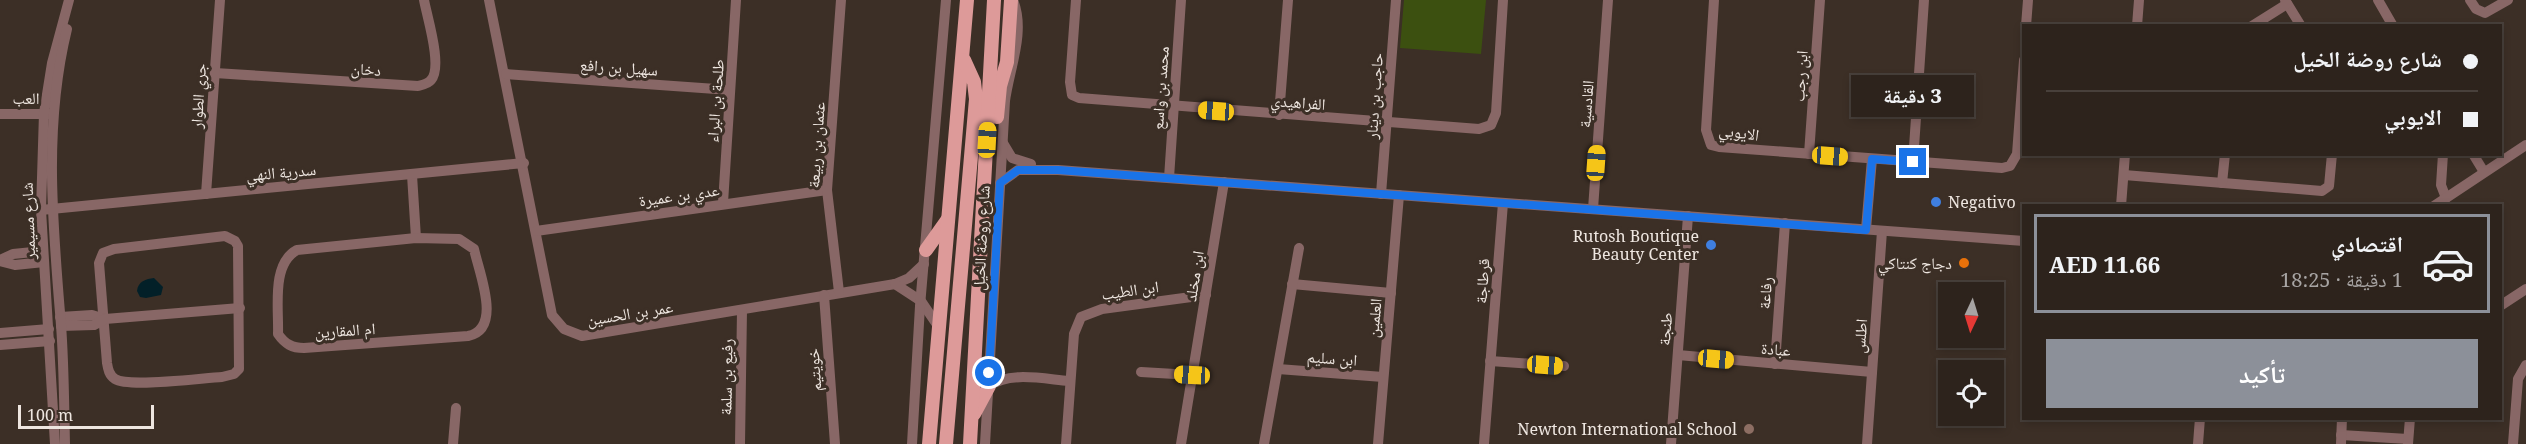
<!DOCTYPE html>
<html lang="ar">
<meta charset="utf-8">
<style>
:root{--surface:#2d231c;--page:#352b25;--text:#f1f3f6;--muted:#a7a4a3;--line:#48403b;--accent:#8c9099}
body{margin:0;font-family:"Noto Serif","Noto Naskh Arabic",serif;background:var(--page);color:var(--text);direction:rtl;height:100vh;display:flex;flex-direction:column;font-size:22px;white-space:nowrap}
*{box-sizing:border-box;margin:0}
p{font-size:20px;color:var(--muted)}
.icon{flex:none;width:33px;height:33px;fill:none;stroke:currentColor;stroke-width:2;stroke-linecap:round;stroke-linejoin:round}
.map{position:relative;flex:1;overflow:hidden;direction:ltr}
.sheet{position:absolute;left:2022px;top:204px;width:480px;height:216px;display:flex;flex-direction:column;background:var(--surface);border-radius:0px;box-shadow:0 3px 9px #0003,0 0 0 2px var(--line);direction:rtl}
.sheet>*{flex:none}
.banner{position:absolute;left:2022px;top:24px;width:480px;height:132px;border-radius:0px;box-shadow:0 3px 9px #0003,0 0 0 2px var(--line);direction:rtl;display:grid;align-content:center;height:132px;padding:0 24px;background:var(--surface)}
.needle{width:39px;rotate:184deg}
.tools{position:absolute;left:1938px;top:282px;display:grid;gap:12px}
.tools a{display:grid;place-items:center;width:66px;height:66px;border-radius:0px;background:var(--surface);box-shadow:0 3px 9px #0003,0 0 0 2px var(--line);font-size:30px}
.scale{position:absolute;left:18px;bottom:15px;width:136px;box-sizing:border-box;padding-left:6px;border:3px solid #eee6e0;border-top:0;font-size:16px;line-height:21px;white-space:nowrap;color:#eee6e0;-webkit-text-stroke:4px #3c2f26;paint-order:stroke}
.end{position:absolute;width:27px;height:27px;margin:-14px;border:8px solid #1a73e8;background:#fff;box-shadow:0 0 0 3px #fff}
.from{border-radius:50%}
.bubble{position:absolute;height:42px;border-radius:0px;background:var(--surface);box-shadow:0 3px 9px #0003,0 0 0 2px var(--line);font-size:20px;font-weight:800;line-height:42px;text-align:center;direction:rtl}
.car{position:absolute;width:18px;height:36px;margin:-18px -9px;border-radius:8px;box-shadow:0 0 4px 2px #0007;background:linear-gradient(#f5c518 24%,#345 0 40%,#f5c518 0 76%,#345 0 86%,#f5c518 0)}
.banner b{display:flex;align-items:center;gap:21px;height:57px;font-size:22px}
.banner b+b{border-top:2px solid var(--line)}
.banner i{width:15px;height:15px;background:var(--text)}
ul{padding:10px 0 0;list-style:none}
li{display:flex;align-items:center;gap:18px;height:99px;margin:0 12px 9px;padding:0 12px;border:3px solid transparent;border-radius:0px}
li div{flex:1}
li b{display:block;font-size:22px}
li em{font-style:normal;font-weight:800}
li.active{border-color:var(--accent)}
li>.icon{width:54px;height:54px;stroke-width:1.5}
.button{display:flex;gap:12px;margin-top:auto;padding:12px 24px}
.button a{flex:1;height:69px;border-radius:0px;background:var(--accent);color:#fff;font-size:24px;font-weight:800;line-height:69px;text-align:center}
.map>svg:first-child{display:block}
.green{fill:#3c5010}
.water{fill:#032028}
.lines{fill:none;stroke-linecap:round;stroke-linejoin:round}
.minor{stroke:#886766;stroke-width:10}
.major{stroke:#dd9a99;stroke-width:14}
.route{stroke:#1a73e8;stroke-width:8}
.shop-dot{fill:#3f7fe0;stroke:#3c2f26;stroke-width:2}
.food-dot{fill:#e8710a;stroke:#3c2f26;stroke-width:2}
.education-dot{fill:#8d6e63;stroke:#3c2f26;stroke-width:2}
.labels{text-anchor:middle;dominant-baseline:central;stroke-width:6;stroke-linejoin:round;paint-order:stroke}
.street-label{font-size:16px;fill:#eee6e0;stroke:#3c2f26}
.poi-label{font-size:16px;fill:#eee6e0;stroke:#3c2f26;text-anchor:end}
</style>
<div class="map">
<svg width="2526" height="444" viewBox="0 0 2526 444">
<rect width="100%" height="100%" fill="#3c2f26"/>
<!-- green -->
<polygon class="green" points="1404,0 1486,0 1481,54 1400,48"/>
<!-- water -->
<path class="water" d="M154,278l9,9 -2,8 -15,3 -6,-1 -3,-6c1,-10 9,-12 17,-13z"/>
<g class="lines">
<!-- minor -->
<g class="minor">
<polyline points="489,0 552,315 564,329 582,336 895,284 909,278 924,264"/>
<polyline points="1076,0 1070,82 1072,95 1079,98 1479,129 1491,125 1496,113 1503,0"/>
<polyline points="1714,0 1706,130 1711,145 1719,147 2002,168 2010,166 2017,154 2024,60"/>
<polyline points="2285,0 2301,26"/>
<polyline points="2378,0 2393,26"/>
<polyline points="2470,0 2476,9 2485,13 2508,0"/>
<polyline points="2026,26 2028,0"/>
<polyline points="2137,26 2139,0"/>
<polyline points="2252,26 2287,4"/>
<path d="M215,73l203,13c4,-1 10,-2 13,-6 12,-13 -4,-63 -7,-80"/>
<polyline points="506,74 730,90"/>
<polyline points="0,114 49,114"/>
<polyline points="1279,115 1288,0"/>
<polyline points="1003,143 1012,158 1031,164"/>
<polyline points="1809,154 1820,0"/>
<polyline points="2443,154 2441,185 2446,198"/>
<polyline points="2473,154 2484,172"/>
<polyline points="1913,162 1924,0"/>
<polyline points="412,175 416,238"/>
<polyline points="2124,175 2322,191 2329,186 2332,154"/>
<polyline points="1169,178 1181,0"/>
<polyline points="1000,183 1018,170 1058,170 2024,241"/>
<polyline points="2222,183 2225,154"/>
<polyline points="206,194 220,0"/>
<polyline points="1381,194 1396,0"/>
<polyline points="723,203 736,0"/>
<polyline points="2121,206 2125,154"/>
<polyline points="2434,206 2526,145"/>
<polyline points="1593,209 1608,0"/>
<polyline points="41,210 524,163"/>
<polyline points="1866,229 1872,159"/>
<polyline points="536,231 827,190"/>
<path d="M225,236l10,5 3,5 1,123 -5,5 -12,3c-20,1 -93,11 -107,2 -6,-4 -7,-10 -8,-16l-8,-100 4,-10 11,-4z"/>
<path d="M416,238l43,1 15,10c5,24 29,80 -6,87l-164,12c-12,0 -19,-4 -26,-14 1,-26 -7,-70 19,-84z"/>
<polyline points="0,260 13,254 43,251"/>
<polyline points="0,261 15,265 44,262"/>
<polyline points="895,284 921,301 940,329"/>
<polyline points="1292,284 1391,293"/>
<polyline points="839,292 827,190 841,0"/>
<polyline points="824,295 835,444"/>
<polyline points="2500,306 2526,289"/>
<polyline points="60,317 92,315 105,319"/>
<polyline points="61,326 94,325 105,319 240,308"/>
<polyline points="0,333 49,329"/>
<polyline points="0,345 50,341"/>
<polyline points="1678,355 1872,372"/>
<polyline points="1490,361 1564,366"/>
<polyline points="1775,364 1785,223"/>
<polyline points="1278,369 1383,377"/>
<polyline points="1141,372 1192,375"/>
<path d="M989,386c21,-15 55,-7 80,-5"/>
<polyline points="2341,435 2408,439"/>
<polyline points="55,444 41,210 44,113 52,63 69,0"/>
<path d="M65,444c-1,-40 -1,-80 -4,-119 -8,-99 -18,-198 6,-296"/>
<polyline points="453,444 456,408"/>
<polyline points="740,444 742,310"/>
<polyline points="912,444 920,306 946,0"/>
<path d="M985,444l20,-343c4,-32 21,-69 8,-101"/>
<polyline points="1066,444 1074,334 1081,317 1102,309 1206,295"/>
<polyline points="1181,444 1224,182"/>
<polyline points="1264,444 1299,248"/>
<polyline points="1378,444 1399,195"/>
<polyline points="1484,444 1503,203"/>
<polyline points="1671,444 1688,216"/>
<polyline points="1867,444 1882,231"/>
<polyline points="2198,444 2200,418"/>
<polyline points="2341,444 2342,418"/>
<polyline points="2408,444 2410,418"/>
<polyline points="2513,444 2518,379 2526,365"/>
</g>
<!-- major -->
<g class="major">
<polyline points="997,117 1000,86 1007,62 1011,0"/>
<polyline points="926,250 948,219"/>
<polyline points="974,414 989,386"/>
<polyline points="929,444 967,0"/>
<polyline points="946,444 976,99 974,82 964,60"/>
<polyline points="970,444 994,0"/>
</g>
</g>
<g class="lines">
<!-- route -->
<polyline class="route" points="989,373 1000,183 1018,170 1058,170 1866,230 1872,159 1913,162"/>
</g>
<!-- markers -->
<g class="shop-dot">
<circle cx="1936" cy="202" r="6"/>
<circle cx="1711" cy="245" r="6"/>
</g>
<circle class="food-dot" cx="1964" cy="263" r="6"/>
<circle class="education-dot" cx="1749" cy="429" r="6"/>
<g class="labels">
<!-- street labels -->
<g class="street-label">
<text transform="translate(619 67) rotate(4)">سهيل بن رافع</text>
<text transform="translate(366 69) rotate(4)">دخان</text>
<text transform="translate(1800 76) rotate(-86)">ابن رجب</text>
<text transform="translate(1160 88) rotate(-86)">محمد بن واسع</text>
<text transform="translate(198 96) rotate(-86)">جري الطوار</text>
<text transform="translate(1374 96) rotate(-86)">حاجب بن دينار</text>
<text x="26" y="98">العب</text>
<text transform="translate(715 101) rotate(-86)">طلحة بن البراء</text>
<text transform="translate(1298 102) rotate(4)">الفراهيدي</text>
<text transform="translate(1586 104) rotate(-86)">القادسية</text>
<text transform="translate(1739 132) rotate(8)">الايوبي</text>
<text transform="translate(816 145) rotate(-86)">عثمان بن ربيعة</text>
<text transform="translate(281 172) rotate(-5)">سدرية النهي</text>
<text transform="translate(679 195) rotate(-8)">عدي بن عميرة</text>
<text transform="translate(28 221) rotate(-92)">شارع مسيمير</text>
<text transform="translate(981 238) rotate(-87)">شارع روضة الخيل</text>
<text transform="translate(1194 276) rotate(-81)">ابن مخلد</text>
<text transform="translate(1482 281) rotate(-86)">قرطاجة</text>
<text transform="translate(1130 290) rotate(-8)">ابن الطيب</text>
<text transform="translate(1765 293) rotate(-86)">رفاعة</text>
<text transform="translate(630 313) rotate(-9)">عمر بن الحسين</text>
<text transform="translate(1374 318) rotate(-85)">العلمين</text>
<text transform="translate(1665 329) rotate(-86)">طنجة</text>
<text transform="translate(345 330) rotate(-4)">ام المقارين</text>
<text transform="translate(1860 336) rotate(-86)">اطلس</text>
<text transform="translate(1776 349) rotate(5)">عبادة</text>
<text transform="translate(1332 358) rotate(4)">ابن سليم</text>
<text transform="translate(814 370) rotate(-94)">خويتيم</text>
<text transform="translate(726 377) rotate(-89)">رفيع بن سلمة</text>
</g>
<!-- poi labels -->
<g class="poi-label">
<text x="1948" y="202" text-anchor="start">Negativo</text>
<text x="1699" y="236">Rutosh Boutique<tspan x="1699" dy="18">Beauty Center</tspan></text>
<text x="1952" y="263">دجاج كنتاكي</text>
<text x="1737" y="429">Newton International School</text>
</g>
</g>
</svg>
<div class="tools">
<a><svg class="needle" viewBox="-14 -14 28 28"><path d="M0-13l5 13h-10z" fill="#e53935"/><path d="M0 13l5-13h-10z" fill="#a7a4a3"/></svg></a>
<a><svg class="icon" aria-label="locate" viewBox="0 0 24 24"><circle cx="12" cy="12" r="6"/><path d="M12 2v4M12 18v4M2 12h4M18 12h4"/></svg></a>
</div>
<div class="scale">100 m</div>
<i class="end from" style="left:989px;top:373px"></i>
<i class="end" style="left:1913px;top:162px"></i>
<div class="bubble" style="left:1851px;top:75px;width:123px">3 دقيقة</div>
<i class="car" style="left:1216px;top:111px;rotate:274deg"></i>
<i class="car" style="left:987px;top:140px;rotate:3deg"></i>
<i class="car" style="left:1830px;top:156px;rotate:94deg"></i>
<i class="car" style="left:1596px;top:163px;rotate:4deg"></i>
<i class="car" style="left:1716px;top:359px;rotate:95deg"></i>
<i class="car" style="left:1545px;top:365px;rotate:94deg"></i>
<i class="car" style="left:1192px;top:375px;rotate:273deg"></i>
<div class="banner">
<b><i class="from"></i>شارع روضة الخيل</b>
<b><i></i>الايوبي</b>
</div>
<section class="sheet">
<ul>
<li class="active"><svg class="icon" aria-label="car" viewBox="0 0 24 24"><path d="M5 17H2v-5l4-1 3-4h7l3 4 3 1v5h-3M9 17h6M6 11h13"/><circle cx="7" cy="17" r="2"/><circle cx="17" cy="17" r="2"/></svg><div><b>اقتصادي</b><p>1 دقيقة · 18:25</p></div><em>AED 11.66</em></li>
</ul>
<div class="button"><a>تأكيد</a></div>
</section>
</div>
